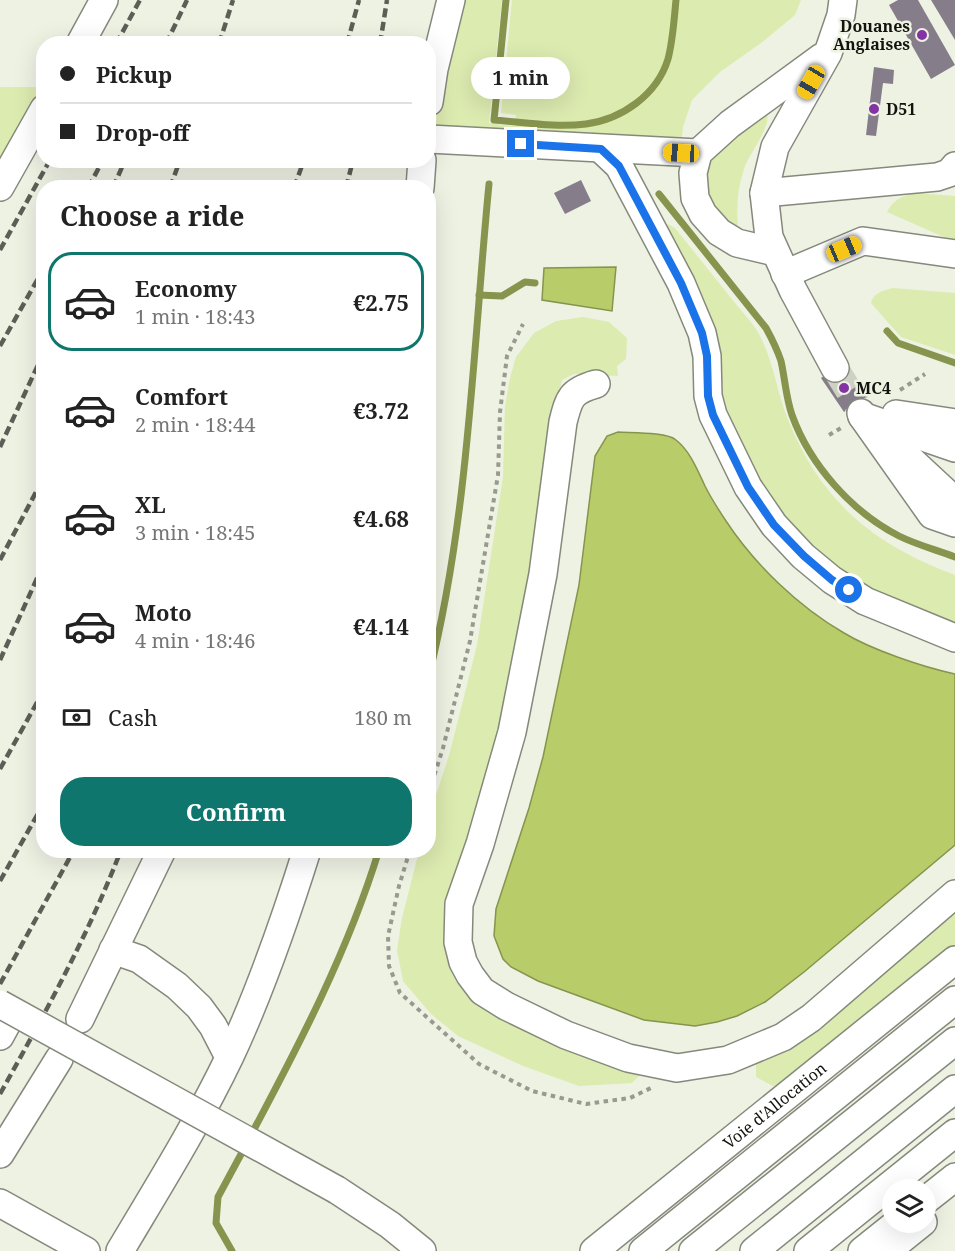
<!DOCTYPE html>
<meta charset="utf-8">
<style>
:root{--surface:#fff;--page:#f2f2f2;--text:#222;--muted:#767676;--line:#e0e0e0;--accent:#0f766e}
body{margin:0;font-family:"Noto Serif",serif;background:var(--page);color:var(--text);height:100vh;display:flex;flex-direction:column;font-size:22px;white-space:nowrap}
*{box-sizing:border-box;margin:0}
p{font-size:20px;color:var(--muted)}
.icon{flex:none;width:33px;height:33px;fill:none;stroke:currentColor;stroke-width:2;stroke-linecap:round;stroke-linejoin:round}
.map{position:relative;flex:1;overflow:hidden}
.panel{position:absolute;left:36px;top:180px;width:400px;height:678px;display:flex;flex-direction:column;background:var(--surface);border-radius:24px;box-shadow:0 6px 24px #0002}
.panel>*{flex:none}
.guide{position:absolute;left:36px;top:36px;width:400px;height:132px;border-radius:24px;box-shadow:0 6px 24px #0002;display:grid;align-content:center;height:132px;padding:0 24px;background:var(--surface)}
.tools{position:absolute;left:882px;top:1179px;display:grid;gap:12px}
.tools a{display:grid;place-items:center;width:54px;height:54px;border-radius:50%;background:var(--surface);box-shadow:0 6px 24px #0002;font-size:30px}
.end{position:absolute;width:27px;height:27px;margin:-14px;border:8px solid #1a73e8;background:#fff;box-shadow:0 0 0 3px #fff}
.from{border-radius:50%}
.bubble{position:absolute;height:42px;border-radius:21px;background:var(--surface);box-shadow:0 6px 24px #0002;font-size:20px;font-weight:700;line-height:42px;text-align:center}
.car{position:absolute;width:18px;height:36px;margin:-18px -9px;border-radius:8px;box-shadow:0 0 4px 2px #0007;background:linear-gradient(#f5c518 24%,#345 0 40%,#f5c518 0 76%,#345 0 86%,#f5c518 0)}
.guide b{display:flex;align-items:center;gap:21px;height:57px;font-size:22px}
.guide b+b{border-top:2px solid var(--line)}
.guide i{width:15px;height:15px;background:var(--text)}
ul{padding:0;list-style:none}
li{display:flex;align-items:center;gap:18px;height:99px;margin:0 12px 9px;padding:0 12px;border:3px solid transparent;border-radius:24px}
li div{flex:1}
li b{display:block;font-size:22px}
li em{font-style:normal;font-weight:700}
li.selected{border-color:var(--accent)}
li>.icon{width:54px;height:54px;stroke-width:1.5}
h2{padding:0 24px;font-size:27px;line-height:72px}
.pay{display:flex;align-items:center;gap:15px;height:66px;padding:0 24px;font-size:22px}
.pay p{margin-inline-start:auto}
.action{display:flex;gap:12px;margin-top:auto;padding:12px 24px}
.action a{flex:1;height:69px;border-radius:24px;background:var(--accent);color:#fff;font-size:24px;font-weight:700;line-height:69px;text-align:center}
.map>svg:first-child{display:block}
.green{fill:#dcebb0}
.water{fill:#b8cc6a;stroke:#86944e;stroke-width:1.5}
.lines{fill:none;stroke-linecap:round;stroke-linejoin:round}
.stream{stroke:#86944e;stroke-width:7}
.building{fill:#857d89}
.minor-tunnel{stroke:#cdd1c3;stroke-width:27;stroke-dasharray:27 14;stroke-linecap:butt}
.minor-casing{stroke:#85897c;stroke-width:30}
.path{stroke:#979a8f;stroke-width:4;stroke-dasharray:4.5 4.5;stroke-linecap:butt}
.minor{stroke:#fff;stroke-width:27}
.rail{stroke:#5d5f57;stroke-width:4.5;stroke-dasharray:9 4.5;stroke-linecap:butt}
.minor-bridge-casing{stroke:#85897c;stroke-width:30;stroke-linecap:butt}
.minor-bridge{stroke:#fff;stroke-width:27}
.route{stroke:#1a73e8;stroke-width:8}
.poi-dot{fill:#8333a3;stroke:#eef2e3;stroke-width:2}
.labels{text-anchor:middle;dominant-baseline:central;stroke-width:5;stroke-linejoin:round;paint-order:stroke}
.poi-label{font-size:16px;font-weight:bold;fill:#12130e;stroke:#eef2e3;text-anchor:start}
.street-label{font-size:16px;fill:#12130e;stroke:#eef2e3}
</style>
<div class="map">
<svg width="955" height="1251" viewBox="0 0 955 1251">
<rect width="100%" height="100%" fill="#eef2e3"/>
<!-- green -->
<g class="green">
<polygon points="459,0 502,0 489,123 515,126 516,115 501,113 512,0 801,0 795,15 761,43 720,72 692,100 683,127 681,145 435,133 441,73"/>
<polygon points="0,87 44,87 43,99 0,175"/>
<path d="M767,114c4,14 -18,39 -23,55 -6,18 -8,36 -6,56l-4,4c-10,-7 -15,-14 -21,-24 -28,-42 24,-70 54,-91z"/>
<path d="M914,193l41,3v46l-68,-30c6,-12 14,-15 27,-19z"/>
<path d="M668,224l7,4c20,25 40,50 60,75 8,10 19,21 25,33 14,27 17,58 29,86 33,81 86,123 166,153v55l-28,-10 -113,-60 -79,-114 -16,-68 -55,-150z"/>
<path d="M893,288l62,5v62l-54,-18 -30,-34c2,-10 13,-13 22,-15z"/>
<polygon points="583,317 609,322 627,338 626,359 617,366 618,376 574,374 562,380 558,398 532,611 452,903 464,978 634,1067 640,1075 632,1083 579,1086 523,1066 458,1036 431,1014 403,981 397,950 402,918 419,851 429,850 429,817 450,752 477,645 503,477 505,406 510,378 516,357 534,333 556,321"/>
<polygon points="955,904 955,948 785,1084 773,1086 756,1077 756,1063"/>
</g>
<!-- water -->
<g class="water">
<polygon points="616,267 612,311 542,300 544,268"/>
<path d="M618,432c13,1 49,0 58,8 14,11 21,29 29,46 6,12 13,23 21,35 29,44 73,86 118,112 28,17 79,34 111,41v171l-151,127 -39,30 -28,14 -20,6 -22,4 -51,-6 -106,-39 -27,-14 -8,-8 -9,-23 2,-27 33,-101 14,-51 36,-172 16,-129 12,-20z"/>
</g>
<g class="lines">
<!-- stream -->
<g class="stream">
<path d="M506,0l-12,120c29,2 62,8 92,4 36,-5 71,-29 82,-65 5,-19 6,-39 8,-59"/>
<path d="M659,194l107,134c6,11 11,21 15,33 4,18 5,37 11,54 18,50 60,97 107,121 18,9 38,14 56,21"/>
<polyline points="479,295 502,296 525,282 535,283"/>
<polyline points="887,331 898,343 955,363"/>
<path d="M429,675c40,-160 44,-327 60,-491"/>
<path d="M251,1135c49,-92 97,-184 128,-285"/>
<polyline points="232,1251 216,1223 218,1197 246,1145"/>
</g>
</g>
<!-- building -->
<g class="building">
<polygon points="898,0 918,0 955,65 931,79 889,5"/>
<polygon points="931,0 955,0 955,40"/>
<polygon points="874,67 894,70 893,84 883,83 876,136 866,135"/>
<polygon points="581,180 591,201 565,214 554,193"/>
<polygon points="844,362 867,397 844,412 821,378"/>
</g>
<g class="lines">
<!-- minor-tunnel -->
<polyline class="minor-tunnel" points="835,368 857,404"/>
<defs>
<g id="minor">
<polyline points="80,44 104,0"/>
<polyline points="429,102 434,69 451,0"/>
<polyline points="429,139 698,153"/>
<polyline points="601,149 619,166 681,283 702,333 707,356 708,396 713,415 748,487 774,525 803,556 832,580 865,601 955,638"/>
<polyline points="0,187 44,109"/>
<polyline points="420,188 422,160"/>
<polyline points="764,193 937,177 949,173 955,166"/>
<polyline points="775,252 737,243 719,232 703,214 695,198 693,173 698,153 730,124 822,57"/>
<polyline points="785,274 863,241 955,254"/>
<polyline points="835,368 793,290 769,237 764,193 775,147 828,53 841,15 843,0"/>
<path d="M596,384c-25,7 -27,14 -33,38l-20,152 -31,158 -32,112 -21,60 -1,38 5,20 7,13 12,16 24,15 60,29 62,23 49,10 51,-8 55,-23 28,-19 144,-124"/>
<polyline points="861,413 862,416 955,448"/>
<polyline points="896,414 955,423"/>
<polyline points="862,416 932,515 955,523"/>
<polyline points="899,449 955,501"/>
<polyline points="113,950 139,959 177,986 199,1007 213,1026 229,1057"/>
<polyline points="80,1019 162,850"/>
<polyline points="0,1036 13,1012"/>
<polyline points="0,1154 59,1059"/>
<polyline points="337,1190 390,1225 422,1251"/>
<polyline points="926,1200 955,1177"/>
<polyline points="0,1203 86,1251"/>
<path d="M120,1251c38,-64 78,-128 110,-195 31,-66 55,-136 77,-206"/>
<path id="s1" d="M594,1251l361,-291"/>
<polyline points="643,1251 955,1000"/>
<polyline points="693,1251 955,1041"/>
<polyline points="754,1251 955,1089"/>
<polyline points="808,1251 955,1133"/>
<polyline points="862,1251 897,1223"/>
<polyline points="887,1251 923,1222"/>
</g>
</defs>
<!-- minor casing -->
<use href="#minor" class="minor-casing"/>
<!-- path -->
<g class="path">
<polyline points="900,390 925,374"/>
<polyline points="829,435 841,428"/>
<polyline points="429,792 443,748 470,641 498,475 500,412 507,356 523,324"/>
<polyline points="410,850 399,886 388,936 389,966 400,993 479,1064 532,1091 586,1104 630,1098 651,1088"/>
</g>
<!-- minor -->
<use href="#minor" class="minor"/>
<!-- rail -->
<g class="rail">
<polyline points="116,44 140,0"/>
<polyline points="166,44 187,0"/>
<polyline points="219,44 233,0"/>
<polyline points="347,44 359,0"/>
<polyline points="380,44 387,0"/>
<polyline points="88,188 103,160"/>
<polyline points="113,188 125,160"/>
<polyline points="170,188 180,160"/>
<polyline points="294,188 304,160"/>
<polyline points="346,188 353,160"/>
<polyline points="0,250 50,160"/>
<polyline points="0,346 44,268"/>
<polyline points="0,447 44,352"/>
<polyline points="0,560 44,477"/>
<polyline points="0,660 44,563"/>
<polyline points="0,769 44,690"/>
<polyline points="0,881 44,803"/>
<polyline points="0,984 74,850"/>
<path d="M0,1094c44,-79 88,-158 121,-244"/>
</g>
<defs>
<polyline id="minor-bridge" points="0,1004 337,1190"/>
</defs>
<!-- minor-bridge casing -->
<use href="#minor-bridge" class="minor-bridge-casing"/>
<!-- minor-bridge -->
<use href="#minor-bridge" class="minor-bridge"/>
</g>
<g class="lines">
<!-- route -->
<polyline class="route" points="521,144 601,149 619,166 681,283 702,333 707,356 708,396 713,415 748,487 774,525 804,556 832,580 849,590"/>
</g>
<!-- markers -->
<g class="poi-dot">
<circle cx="922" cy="35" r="6"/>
<circle cx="874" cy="109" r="6"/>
<circle cx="844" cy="388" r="6"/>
</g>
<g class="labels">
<!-- poi labels -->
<g class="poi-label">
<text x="910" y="26" text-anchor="end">Douanes<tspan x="910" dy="18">Anglaises</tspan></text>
<text x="886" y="109">D51</text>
<text x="856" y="388">MC4</text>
</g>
<!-- street labels -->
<g class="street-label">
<text stroke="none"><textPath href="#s1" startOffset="232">Voie d'Allocation</textPath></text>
</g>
</g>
</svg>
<div class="tools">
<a><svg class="icon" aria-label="layers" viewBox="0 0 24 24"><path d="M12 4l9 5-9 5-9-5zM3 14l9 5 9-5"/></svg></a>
</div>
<i class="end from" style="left:849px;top:590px"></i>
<i class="end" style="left:521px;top:144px"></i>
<div class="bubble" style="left:471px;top:57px;width:99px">1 min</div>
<i class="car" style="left:811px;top:82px;rotate:210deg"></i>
<i class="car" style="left:681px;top:153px;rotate:273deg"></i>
<i class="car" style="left:844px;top:249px;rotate:67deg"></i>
<div class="guide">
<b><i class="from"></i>Pickup</b>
<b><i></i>Drop-off</b>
</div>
<section class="panel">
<h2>Choose a ride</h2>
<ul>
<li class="selected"><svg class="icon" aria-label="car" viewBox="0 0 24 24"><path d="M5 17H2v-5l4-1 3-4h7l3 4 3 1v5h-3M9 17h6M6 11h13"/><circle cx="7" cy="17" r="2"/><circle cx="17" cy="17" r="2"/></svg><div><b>Economy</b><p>1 min · 18:43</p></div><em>€2.75</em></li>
<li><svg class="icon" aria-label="car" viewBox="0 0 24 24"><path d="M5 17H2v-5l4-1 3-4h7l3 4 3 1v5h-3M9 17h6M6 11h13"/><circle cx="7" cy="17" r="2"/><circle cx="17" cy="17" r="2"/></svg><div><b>Comfort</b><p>2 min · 18:44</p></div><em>€3.72</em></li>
<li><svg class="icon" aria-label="car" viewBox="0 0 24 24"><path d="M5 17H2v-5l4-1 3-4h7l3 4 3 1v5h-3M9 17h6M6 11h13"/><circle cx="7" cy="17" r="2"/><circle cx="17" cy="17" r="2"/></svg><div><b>XL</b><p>3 min · 18:45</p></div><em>€4.68</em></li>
<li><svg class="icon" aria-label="car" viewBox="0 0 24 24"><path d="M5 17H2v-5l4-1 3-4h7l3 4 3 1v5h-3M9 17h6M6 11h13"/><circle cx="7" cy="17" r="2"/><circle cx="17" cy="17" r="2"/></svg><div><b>Moto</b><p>4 min · 18:46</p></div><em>€4.14</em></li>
</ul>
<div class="pay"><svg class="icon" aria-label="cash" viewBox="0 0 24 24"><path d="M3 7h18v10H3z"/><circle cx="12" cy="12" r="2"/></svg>Cash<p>180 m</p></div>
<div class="action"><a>Confirm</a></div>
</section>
</div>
